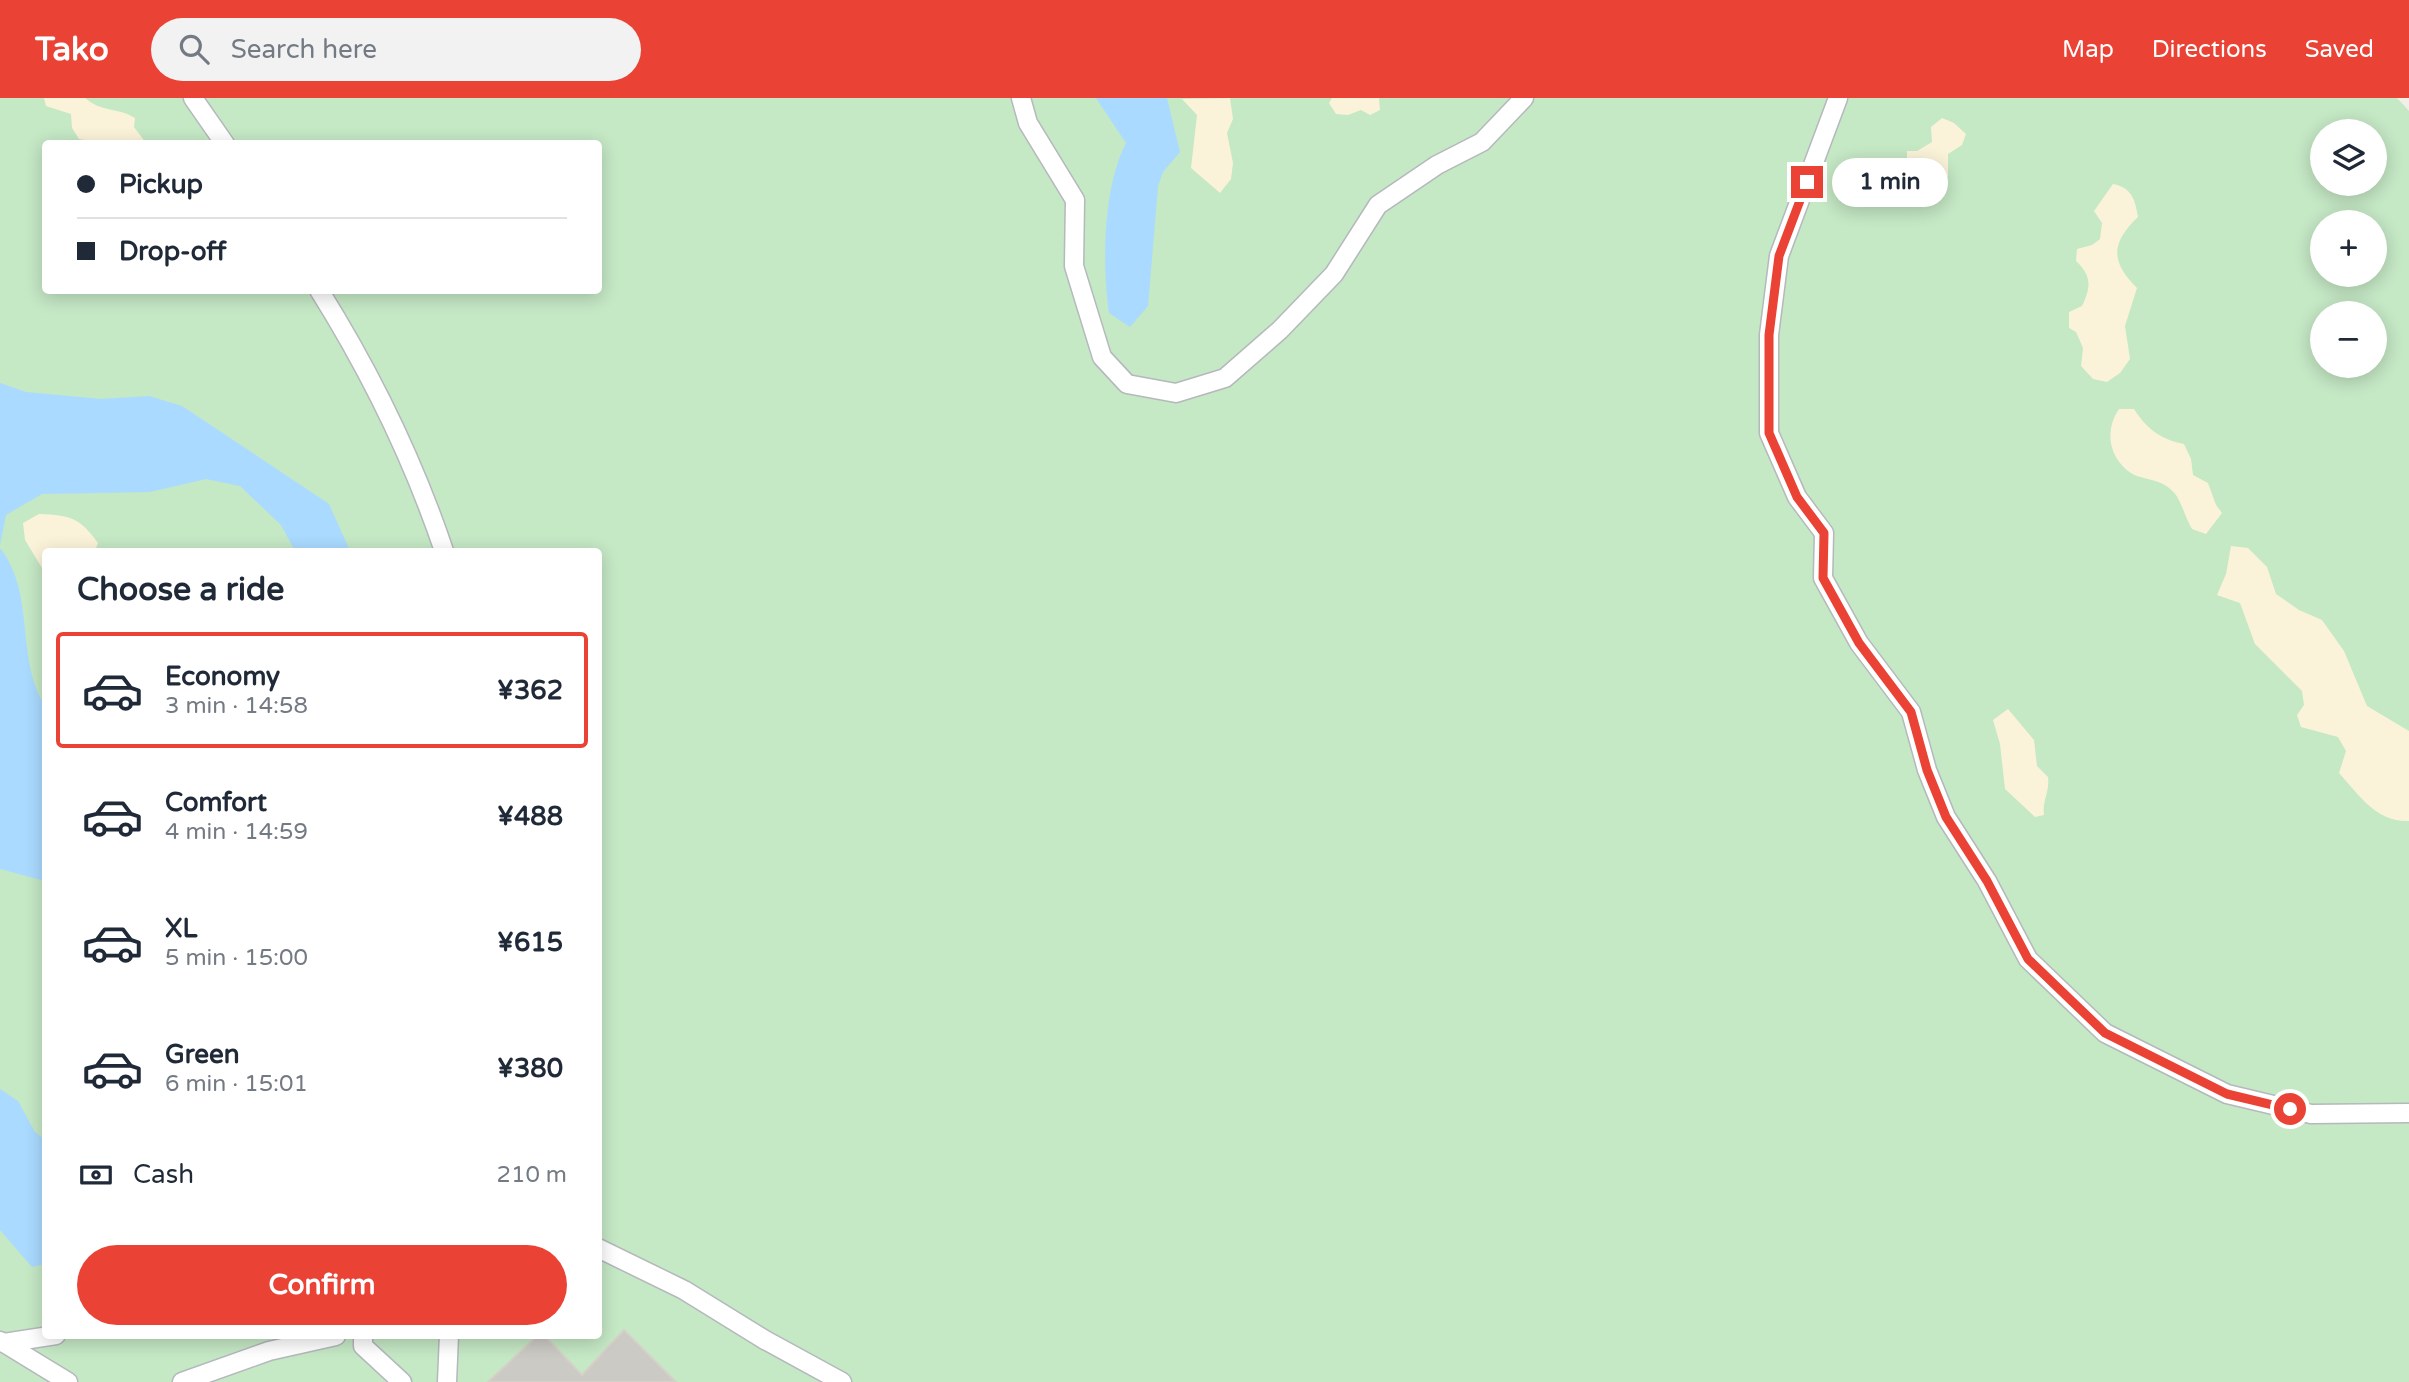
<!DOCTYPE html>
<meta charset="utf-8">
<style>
:root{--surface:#fff;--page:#f2f2f3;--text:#1f2937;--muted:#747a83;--line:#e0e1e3;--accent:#ea4335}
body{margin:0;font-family:"Varela Round",sans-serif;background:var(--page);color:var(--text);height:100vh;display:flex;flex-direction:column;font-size:26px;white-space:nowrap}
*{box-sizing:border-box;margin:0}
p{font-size:23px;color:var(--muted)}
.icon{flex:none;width:38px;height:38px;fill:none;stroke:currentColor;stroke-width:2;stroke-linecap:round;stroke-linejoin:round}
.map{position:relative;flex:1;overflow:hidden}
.panel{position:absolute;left:42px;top:450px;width:560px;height:791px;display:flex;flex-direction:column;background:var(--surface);border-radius:7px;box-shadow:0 4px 18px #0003}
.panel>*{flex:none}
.hud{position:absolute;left:42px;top:42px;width:560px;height:154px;border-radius:7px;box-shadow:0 4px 18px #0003;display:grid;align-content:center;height:154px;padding:0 35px;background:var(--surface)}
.fabs{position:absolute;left:2310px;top:21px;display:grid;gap:14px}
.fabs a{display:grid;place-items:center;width:77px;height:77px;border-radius:50%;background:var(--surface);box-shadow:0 4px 18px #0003;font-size:35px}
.end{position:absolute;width:32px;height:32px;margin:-16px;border:9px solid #ea4335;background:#fff;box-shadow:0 0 0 4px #fff}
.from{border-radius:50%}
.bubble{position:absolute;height:49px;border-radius:24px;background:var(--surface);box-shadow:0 4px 18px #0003;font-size:23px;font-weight:800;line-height:49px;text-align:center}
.hud b{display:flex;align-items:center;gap:24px;height:66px;font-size:26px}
.hud b+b{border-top:2px solid var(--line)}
.hud i{width:18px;height:18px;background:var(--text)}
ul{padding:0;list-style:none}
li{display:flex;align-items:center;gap:21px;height:116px;margin:0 14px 10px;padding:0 21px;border:4px solid transparent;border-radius:7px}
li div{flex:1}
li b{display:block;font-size:26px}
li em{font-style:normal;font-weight:800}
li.selected{border-color:var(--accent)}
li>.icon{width:63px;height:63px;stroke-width:1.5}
h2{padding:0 35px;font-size:32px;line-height:84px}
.pay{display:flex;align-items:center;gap:18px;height:77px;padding:0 35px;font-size:26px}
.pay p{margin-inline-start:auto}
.primary-button{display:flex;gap:14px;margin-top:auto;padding:14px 35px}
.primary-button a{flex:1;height:80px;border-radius:42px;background:var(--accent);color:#fff;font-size:28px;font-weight:800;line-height:80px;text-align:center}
header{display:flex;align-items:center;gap:42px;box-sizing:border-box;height:98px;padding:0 35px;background:var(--accent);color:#fff}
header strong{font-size:33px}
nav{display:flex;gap:38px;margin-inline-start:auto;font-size:24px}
.search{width:490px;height:63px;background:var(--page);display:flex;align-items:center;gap:18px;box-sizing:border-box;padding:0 24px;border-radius:38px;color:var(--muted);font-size:26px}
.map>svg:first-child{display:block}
.green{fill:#c5e8c5;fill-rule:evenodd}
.sand{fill:#fbf3d9}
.water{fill:#aadaff}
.building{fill:#cccac5;stroke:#d6d1c6;stroke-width:2}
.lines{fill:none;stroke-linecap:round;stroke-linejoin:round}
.service-casing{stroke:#b5b8bc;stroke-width:21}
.service{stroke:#fff;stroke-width:18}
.route{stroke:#ea4335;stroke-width:9}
</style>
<header>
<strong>Tako</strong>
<div class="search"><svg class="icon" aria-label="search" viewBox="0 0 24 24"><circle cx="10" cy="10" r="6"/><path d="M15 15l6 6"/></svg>Search here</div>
<nav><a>Map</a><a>Directions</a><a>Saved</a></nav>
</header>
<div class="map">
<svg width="2409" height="1284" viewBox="0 0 2409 1284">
<rect width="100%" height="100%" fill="#f1efe8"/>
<!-- green -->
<path class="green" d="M0,0h2397l12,13v1271h-2409zM2322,33h53v53h-53zM46,46h552v146h-552zM2322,124h53v53h-53zM2322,215h53v53h-53zM46,453h552v784h-552z"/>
<!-- sand -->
<g class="sand">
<path d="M44,0h41c18,15 32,9 50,20l-1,9 12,16h-42l-25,-4 -7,-11 -1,-14 -25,-8z"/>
<polygon points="1230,0 1233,21 1227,35 1233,65 1231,81 1220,95 1191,70 1197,17 1182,1"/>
<polygon points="1332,0 1379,0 1380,12 1370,17 1361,12 1348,17 1336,16 1329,5"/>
<polygon points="1942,20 1954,25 1966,36 1962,47 1948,56 1948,78 1915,99 1907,94 1907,53 1917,53 1932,44 1931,29"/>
<path d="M2113,86c19,4 22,15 25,33 -27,26 -28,44 -1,71l-12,38 5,33 -10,14 -13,9 -14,-3 -12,-13 2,-18 -7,-16 -7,-4v-16l13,-6c9,-19 10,-30 -6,-45l1,-12 15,-4 8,-6 2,-16 -8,-12z"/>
<path d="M2119,311h15c13,20 26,30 50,35l7,15 2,16 15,8 8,22 6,8 -16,21 -14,-5c-6,-10 -10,-25 -16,-34 -14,-19 -34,-13 -48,-24 -20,-16 -23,-41 -9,-62z"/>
<path d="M39,416c32,1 41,4 59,29l-3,8h-49l-1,22 -20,-33 -2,-17z"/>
<path d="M2231,448l17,2 19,19 9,27 23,16 23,10 22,31 23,55 42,25v90c-33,1 -49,-25 -70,-48l7,-22 -8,-14 -37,-10 -4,-12 7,-10 -2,-14 -47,-47 -15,-41 -23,-8 9,-21z"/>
<path d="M2008,611l26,31 3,26 11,11c2,15 -6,23 -4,38l-9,2 -30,-28 -5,-45 -7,-24z"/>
</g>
<!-- water -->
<g class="water">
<path d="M1096,0h71l13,54 -17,20 -5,14 -10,120 -18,21 -21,-14c-7,-50 -6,-125 17,-170z"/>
<polygon points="0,285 26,294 101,301 149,298 182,308 329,406 350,453 295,453 281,427 240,388 206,381 150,394 42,396 6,417 0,447"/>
<path d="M0,450c36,46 15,110 45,158v175l-45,-12z"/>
<polygon points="0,991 18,1003 35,1034 45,1042 45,1166 32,1169 0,1132"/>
</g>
<!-- building -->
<polygon class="building" points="624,1232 676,1284 488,1284 538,1237 544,1237 582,1277"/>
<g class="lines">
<defs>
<g id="service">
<polyline points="193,0 225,46"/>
<polyline points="1021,0 1028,25 1075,102 1074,168 1102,259 1127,286 1176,295 1225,280 1280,232 1334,176 1378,107 1437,67 1482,44 1524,0"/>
<polyline points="1838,0 1779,158 1769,237 1769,335 1797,399 1824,435 1823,480 1859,545 1911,614 1927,672 1946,719 1987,783 2028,861 2105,935 2227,996 2311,1016 2409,1015"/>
<path d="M319,192c52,83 94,169 125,261"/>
<polyline points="598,1150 684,1192 765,1242 842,1284"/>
<polyline points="363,1237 363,1248 402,1284"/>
<polyline points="0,1243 4,1245 56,1237"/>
<polyline points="4,1245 68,1284"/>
<polyline points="182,1284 269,1253 336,1238"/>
<polyline points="447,1284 449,1237"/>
</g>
</defs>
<!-- service casing -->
<use href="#service" class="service-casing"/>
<!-- service -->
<use href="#service" class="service"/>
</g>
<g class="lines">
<!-- route -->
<polyline class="route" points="1807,84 1779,158 1769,237 1769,335 1797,399 1824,435 1823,480 1859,545 1911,614 1927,672 1946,719 1987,783 2028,861 2105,935 2227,996 2290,1011"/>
</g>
</svg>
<div class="fabs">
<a><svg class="icon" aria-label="layers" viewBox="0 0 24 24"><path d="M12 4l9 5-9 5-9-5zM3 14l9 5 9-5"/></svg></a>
<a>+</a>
<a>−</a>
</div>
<i class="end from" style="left:2290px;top:1011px"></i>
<i class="end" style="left:1807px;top:84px"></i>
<div class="bubble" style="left:1832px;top:60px;width:116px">1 min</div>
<div class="hud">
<b><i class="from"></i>Pickup</b>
<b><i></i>Drop-off</b>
</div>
<section class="panel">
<h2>Choose a ride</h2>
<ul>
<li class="selected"><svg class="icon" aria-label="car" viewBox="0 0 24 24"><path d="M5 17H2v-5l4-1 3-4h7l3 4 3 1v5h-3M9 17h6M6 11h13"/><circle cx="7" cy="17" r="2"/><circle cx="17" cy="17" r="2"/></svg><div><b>Economy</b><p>3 min · 14:58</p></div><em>¥362</em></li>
<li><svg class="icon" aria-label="car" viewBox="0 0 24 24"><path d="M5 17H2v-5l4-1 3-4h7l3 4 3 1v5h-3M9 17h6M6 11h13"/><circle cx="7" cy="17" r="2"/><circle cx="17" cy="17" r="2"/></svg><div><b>Comfort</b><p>4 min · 14:59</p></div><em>¥488</em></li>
<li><svg class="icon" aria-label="car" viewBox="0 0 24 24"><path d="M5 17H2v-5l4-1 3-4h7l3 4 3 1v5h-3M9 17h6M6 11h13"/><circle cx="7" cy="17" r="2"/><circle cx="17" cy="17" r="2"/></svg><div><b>XL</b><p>5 min · 15:00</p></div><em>¥615</em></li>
<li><svg class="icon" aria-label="car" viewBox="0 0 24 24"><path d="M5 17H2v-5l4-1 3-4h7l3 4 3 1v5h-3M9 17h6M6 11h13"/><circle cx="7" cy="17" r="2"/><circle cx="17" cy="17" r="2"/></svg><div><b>Green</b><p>6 min · 15:01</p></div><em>¥380</em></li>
</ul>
<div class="pay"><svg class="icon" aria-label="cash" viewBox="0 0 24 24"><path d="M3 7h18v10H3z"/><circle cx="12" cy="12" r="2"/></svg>Cash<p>210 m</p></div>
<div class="primary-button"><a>Confirm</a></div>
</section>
</div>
